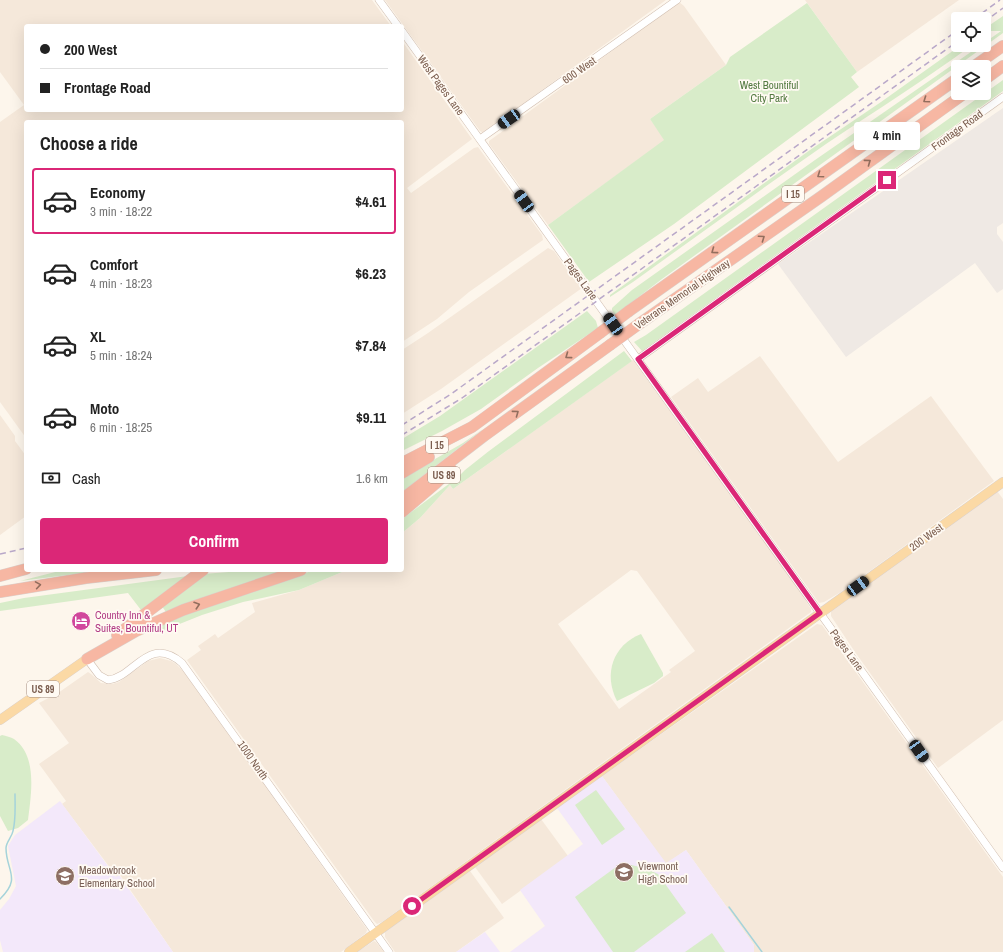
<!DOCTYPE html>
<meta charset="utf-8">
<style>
:root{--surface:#fff;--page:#f2f2f2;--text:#222;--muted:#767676;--line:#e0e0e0;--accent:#db2777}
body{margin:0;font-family:"Archivo Narrow",sans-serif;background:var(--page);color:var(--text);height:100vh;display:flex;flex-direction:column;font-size:15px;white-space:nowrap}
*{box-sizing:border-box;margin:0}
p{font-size:13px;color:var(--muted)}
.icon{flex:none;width:22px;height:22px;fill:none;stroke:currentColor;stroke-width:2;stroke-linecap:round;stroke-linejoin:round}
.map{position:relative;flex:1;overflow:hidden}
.drawer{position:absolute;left:24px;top:120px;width:380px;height:452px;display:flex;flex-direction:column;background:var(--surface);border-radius:4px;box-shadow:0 4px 16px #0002}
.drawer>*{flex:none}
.top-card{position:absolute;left:24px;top:24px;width:380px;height:88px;border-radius:4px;box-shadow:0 4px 16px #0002;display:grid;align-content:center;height:88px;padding:0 16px;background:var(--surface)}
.tools{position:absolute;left:951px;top:12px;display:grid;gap:8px}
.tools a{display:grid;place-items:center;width:40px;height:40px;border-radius:4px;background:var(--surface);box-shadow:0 4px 16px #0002;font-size:20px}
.end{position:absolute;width:18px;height:18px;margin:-9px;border:5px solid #db2777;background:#fff;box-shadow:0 0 0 2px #fff}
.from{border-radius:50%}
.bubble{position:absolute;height:28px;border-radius:4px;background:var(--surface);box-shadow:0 4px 16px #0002;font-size:13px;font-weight:700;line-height:28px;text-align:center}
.car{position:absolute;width:12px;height:24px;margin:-12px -6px;border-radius:5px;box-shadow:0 0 3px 1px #0007;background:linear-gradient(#222 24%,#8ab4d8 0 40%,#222 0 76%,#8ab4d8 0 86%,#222 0)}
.top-card b{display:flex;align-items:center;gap:14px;height:38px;font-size:15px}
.top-card b+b{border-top:1px solid var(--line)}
.top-card i{width:10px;height:10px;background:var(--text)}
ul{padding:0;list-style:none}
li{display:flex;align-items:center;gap:12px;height:66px;margin:0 8px 6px;padding:0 8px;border:2px solid transparent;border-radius:4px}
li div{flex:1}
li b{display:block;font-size:15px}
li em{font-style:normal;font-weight:700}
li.active{border-color:var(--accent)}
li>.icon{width:36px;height:36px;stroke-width:1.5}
h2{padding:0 16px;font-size:18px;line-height:48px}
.pay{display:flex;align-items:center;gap:10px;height:44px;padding:0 16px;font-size:15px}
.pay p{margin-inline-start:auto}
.cta{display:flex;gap:8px;margin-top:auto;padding:8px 16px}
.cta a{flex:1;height:46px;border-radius:4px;background:var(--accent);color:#fff;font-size:16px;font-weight:700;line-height:46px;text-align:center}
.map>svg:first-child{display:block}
.residential{fill:#f5e8da;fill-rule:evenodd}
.industrial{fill:#efe9e4}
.education{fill:#f3e8fa}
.green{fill:#d8ecc9}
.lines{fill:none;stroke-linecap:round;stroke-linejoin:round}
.stream{stroke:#a5d3da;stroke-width:1.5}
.minor-casing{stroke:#d1beb0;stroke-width:8}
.major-casing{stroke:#dad1cd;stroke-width:10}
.highway-casing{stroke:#dad1cd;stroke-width:12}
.minor{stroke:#fff;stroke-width:7}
.major{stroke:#fbd9a5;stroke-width:9}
.highway{stroke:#f7b7a3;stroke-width:11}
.rail{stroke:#b9a8c9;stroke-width:1.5;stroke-dasharray:6 4;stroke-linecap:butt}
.highway-bridge-casing{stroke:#dad1cd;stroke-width:12;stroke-linecap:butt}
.highway-bridge{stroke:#f7b7a3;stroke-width:11}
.oneway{stroke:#936e5e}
.route{stroke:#db2777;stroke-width:5}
.labels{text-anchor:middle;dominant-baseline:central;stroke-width:3.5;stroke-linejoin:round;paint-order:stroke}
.shield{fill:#fffaf3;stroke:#a28b7f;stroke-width:1}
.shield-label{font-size:10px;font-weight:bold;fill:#7a5c4d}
.street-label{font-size:11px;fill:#7a5c4d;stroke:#fffaf3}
.park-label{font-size:11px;fill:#537a41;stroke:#fffaf3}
.hotel-label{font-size:11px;fill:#b23c85;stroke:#fffaf3;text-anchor:start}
.education-label{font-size:11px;fill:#785e54;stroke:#fffaf3;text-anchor:start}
</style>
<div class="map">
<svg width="1003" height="952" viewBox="0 0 1003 952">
<rect width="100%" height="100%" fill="#fdf6ec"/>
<!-- residential -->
<g class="residential">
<polygon points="0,0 372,0 391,26 26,26 26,110 402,110 402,41 472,139 407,188 411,193 474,148 478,147 542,235 543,240 469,292 437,319 402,342 402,122 26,122 26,438 0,402 0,122 24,105 0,72"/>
<polygon points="385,0 666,0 483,133 480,131"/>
<polygon points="805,0 959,0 857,72"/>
<polygon points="679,2 684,6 726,65 650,119 665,140 548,225 489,144 489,141"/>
<polygon points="548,248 554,251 576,282 582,288 441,389 402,414 402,350 428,333"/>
<polygon points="760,356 838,462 931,396 994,481 841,592 824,602 819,603 671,397 698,378 708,392"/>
<path d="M633,360l166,230 12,19v3l-429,310 -5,2 -3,-3 -187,-261 14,-10 -3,-4 17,-12 3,4 37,-26 -3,-9 47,-13 48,-20h55v-37l18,-15 30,-33 3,4zM631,570l6,1 58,80 -26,19 2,2 -52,37 -61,-85z"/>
<polygon points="0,415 15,436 15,441 26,456 26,516 0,535"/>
<polygon points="997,491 1003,499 1003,720 938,768 855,652 831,616 831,611"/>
<polygon points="817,624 822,625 1003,877 1003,952 754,952 754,945 686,850 666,864 602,776"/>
<polygon points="160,658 171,661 176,664 184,672 366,928 367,930 366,933 341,952 173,952 120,875 117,877 62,804 66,801 39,764 69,743 39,703 58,693 88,672 91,674 101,683 112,684 119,682 148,661"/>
<polygon points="541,819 568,856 502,904 475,867"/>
<polygon points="470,871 504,918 456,952 395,952 385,937 385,932"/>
<polygon points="374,941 376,942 384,952 357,952"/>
</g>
<!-- industrial -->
<polygon class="industrial" points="1003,108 1003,223 997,227 997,234 1003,242 1003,289 997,293 975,263 846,357 778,264"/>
<!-- education -->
<g class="education">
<polygon points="602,776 666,863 686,850 754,945 754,952 510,952 545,926 520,890 583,844 557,808"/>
<polygon points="60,801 116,877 119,875 173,952 3,952 0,940 0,910 9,899 16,886 8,846 15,835"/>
<polygon points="485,932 500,952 456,952"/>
</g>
<!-- green -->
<g class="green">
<polygon points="807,3 857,72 851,77 859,87 674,224 589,282 548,225 664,140 650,119 726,65 730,57"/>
<polygon points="1003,16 1003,33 662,279 615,315 612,310 612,308 632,290 815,160 981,45 984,45 984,43 1001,31 991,31 984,36 984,29"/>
<path d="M961,45h11c-47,35 -97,66 -146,99 -65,45 -129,92 -193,138l-23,15v-2l200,-145 71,-48z"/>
<polygon points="1003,80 1003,91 642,351 634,342 646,335"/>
<polygon points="587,311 596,321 598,328 538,368 481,409 442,431 402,451 402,439 440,416"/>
<polygon points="624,351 632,361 453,489 450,485 420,518 402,533 402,519 458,477 465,470 489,451"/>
<polygon points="483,429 402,492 402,478 463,443"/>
<polygon points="63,570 108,570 20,581"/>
<polygon points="254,570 289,570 166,612 161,605 203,574"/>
<polygon points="314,570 347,570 299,590 243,602 202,615 162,631 150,634 153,628 172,618"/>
<polygon points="188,576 141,610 128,593 0,611 0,603 24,598"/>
<path d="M641,634l22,39v3l-9,7 -37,18c-14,-27 -4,-56 24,-67z"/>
<path d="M2,735c4,1 9,2 12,4 24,17 17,56 14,81l-10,8 -10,3 -8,-15v-80z"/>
<polygon points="596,790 625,829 602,845 575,805"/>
<polygon points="631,865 645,868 658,874 686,913 634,952 613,952 575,897 616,867"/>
<polygon points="712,933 725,952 685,952"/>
</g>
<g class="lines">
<!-- stream -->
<g class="stream">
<path d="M0,899c22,-21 6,-28 6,-51 0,-6 6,-11 7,-17 3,-12 2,-25 2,-37"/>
<polyline points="729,907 762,952"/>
</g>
<defs>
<g id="minor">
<polyline points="379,0 398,26"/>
<polyline points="402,31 1003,868"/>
<polyline points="480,139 677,0"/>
<polyline points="638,359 1003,97"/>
<path d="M87,659l12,16 9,5c27,-3 40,-46 74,-17l207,289"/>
</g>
<g id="major">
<polyline points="0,720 87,659"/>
<polyline points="349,952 1003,482"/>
</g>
<g id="highway">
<polyline points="973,67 1003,46"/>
<polyline points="984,80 1003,66"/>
<polyline points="629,311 958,78"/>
<polyline points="639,324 822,196 965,93"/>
<polyline points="402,463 472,427 600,333"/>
<polyline points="402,473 429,457"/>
<polyline points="402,499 484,436 610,345"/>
<polyline points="402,512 435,484 451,469"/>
<polyline points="0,576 26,569"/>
<polyline points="0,592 86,578 156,570"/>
<polyline points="117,635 203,570"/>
<polyline points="87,659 136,631 183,610 301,570"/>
</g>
</defs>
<!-- minor casing -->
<use href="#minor" class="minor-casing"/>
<!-- major casing -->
<use href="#major" class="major-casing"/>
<!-- highway casing -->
<use href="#highway" class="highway-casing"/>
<!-- minor -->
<use href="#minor" class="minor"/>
<!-- major -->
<use href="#major" class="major"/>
<!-- highway -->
<use href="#highway" class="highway"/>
<!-- rail -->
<g class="rail">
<polyline points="974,19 1000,0"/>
<polyline points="984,22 1003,8"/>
<polyline points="402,425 451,394 958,30"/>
<polyline points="402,435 462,398 958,41"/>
<polyline points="0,554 26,548"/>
</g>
<defs>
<g id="highway-bridge">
<polyline points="600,333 629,311"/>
<polyline points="610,345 639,324"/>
</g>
</defs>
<!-- highway-bridge casing -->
<use href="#highway-bridge" class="highway-bridge-casing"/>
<!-- highway-bridge -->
<use href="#highway-bridge" class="highway-bridge"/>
</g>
<!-- one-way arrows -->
<defs><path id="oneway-chevron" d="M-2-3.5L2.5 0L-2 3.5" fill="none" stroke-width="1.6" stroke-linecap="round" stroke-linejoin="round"/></defs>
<g class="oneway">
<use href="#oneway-chevron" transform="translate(926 100) rotate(145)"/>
<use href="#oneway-chevron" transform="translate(868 162) rotate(-36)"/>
<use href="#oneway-chevron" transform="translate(820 175) rotate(145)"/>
<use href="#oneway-chevron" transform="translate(762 238) rotate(-35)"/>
<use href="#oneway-chevron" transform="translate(714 251) rotate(144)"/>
<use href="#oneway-chevron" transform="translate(568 356) rotate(144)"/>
<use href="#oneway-chevron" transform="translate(516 413) rotate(-36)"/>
<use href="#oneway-chevron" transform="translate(38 585) rotate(-9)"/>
<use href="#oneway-chevron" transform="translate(197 605) rotate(-18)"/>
</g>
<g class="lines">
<!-- route -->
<polyline class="route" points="412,906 820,613 638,359 887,180"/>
</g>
<!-- icons -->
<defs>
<symbol id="hotel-disc" viewBox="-11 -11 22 22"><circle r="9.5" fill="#d1479c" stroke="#fffaf3"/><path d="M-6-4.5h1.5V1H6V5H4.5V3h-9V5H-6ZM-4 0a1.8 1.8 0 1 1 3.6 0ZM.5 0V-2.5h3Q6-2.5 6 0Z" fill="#fff"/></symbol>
<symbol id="school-disc" viewBox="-11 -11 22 22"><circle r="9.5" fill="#8d6e63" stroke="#fffaf3"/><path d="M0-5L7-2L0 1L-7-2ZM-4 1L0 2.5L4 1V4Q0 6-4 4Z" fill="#fff"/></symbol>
</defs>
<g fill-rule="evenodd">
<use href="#hotel-disc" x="70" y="610" width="22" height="22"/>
<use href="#school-disc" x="613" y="861" width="22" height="22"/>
<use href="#school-disc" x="54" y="865" width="22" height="22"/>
</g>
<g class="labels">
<!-- shield labels -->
<g class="shield">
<rect x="782" y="186" width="22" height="16" rx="3"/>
<rect x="426" y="437" width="22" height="16" rx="3"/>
<rect x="428" y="467" width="32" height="16" rx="3"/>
<rect x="27" y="681" width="32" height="16" rx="3"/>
</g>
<g class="shield-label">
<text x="793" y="194">I 15</text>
<text x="437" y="445">I 15</text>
<text x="444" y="475">US 89</text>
<text x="43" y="689">US 89</text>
</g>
<!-- street labels -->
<g class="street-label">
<text transform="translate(579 70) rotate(-35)">600 West</text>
<text transform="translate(441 85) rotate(54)">West Pages Lane</text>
<text transform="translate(957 130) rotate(-36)">Frontage Road</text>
<text transform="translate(581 279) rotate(54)">Pages Lane</text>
<text transform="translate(682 294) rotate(-35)">Veterans Memorial Highway</text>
<text transform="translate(926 537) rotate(-36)">200 West</text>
<text transform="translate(847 650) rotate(54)">Pages Lane</text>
<text transform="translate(253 760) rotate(55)">1000 North</text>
</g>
<!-- park labels -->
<g class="park-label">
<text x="769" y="85">West Bountiful<tspan x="769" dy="13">City Park</tspan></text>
</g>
<!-- hotel labels -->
<g class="hotel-label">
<text x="95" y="615">Country Inn &amp;<tspan x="95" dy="13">Suites, Bountiful, UT</tspan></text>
</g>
<!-- education labels -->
<g class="education-label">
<text x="638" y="866">Viewmont<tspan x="638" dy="13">High School</tspan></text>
<text x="79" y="870">Meadowbrook<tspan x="79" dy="13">Elementary School</tspan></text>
</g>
</g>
</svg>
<div class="tools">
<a><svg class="icon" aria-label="locate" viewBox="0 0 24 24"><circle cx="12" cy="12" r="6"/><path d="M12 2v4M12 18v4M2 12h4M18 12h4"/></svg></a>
<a><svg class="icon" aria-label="layers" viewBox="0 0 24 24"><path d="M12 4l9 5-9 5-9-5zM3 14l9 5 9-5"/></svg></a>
</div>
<i class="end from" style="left:412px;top:906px"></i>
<i class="end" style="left:887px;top:180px"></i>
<div class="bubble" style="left:854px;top:122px;width:66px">4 min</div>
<i class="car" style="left:509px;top:119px;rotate:235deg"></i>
<i class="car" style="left:524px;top:201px;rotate:324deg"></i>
<i class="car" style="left:613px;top:324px;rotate:325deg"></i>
<i class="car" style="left:858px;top:586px;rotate:54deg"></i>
<i class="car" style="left:919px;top:751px;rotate:145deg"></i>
<div class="top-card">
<b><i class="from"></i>200 West</b>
<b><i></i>Frontage Road</b>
</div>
<section class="drawer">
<h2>Choose a ride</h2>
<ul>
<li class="active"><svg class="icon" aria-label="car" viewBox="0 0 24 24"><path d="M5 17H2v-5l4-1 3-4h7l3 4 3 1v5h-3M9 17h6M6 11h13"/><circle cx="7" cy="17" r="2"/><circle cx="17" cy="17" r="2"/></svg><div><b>Economy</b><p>3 min · 18:22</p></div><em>$4.61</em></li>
<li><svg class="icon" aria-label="car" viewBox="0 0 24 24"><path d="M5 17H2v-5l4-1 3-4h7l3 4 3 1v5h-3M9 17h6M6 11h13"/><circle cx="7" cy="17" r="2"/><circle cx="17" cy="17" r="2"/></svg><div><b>Comfort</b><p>4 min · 18:23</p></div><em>$6.23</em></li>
<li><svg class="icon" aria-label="car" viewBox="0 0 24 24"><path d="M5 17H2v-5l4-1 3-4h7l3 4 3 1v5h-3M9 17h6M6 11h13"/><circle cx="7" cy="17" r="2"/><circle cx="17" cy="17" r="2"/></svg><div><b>XL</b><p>5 min · 18:24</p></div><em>$7.84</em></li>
<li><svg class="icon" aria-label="car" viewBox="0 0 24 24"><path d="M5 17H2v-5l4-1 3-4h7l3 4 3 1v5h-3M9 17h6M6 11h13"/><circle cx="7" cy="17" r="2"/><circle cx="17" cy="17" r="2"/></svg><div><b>Moto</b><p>6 min · 18:25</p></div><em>$9.11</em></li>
</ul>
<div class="pay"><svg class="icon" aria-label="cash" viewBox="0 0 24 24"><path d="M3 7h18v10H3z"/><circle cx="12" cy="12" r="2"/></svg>Cash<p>1.6 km</p></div>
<div class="cta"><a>Confirm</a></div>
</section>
</div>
